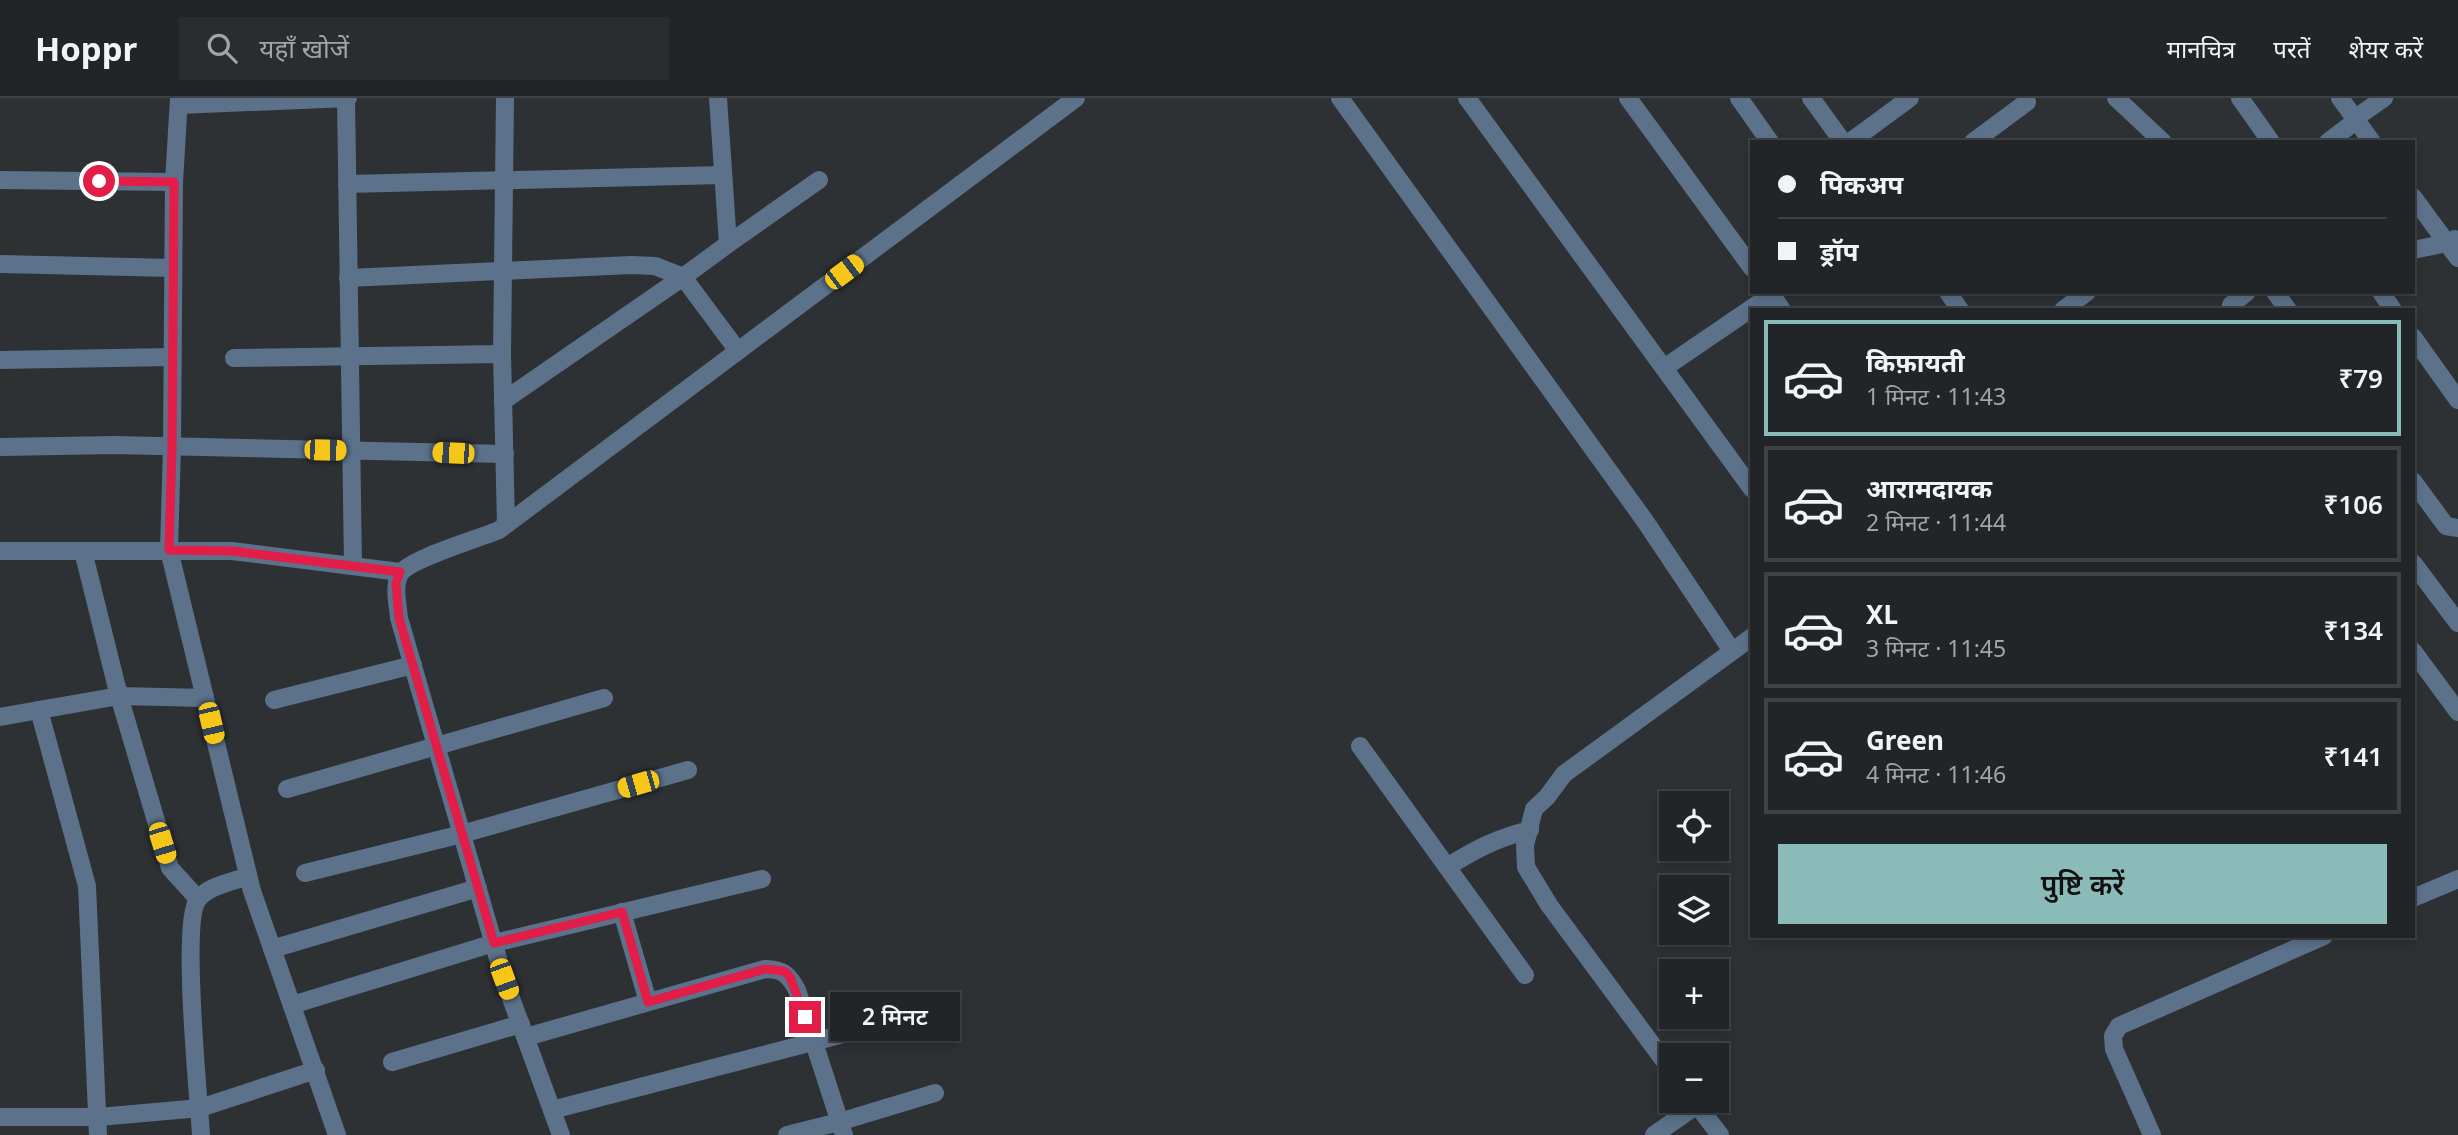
<!DOCTYPE html>
<html lang="hi">
<meta charset="utf-8">
<style>
:root{--surface:#222527;--page:#2a2d2f;--text:#f1f3f6;--muted:#a2a5a7;--line:#3f4244;--accent:#8bbbb9}
body{margin:0;font-family:"Noto Sans","Noto Sans Devanagari",sans-serif;background:var(--page);color:var(--text);height:100vh;display:flex;flex-direction:column;font-size:26px;white-space:nowrap}
*{box-sizing:border-box;margin:0}
p{font-size:23px;color:var(--muted)}
.icon{flex:none;width:38px;height:38px;fill:none;stroke:currentColor;stroke-width:2;stroke-linecap:round;stroke-linejoin:round}
.map{position:relative;flex:1;overflow:hidden}
.panel{position:absolute;left:1750px;top:210px;width:665px;height:630px;display:flex;flex-direction:column;background:var(--surface);border-radius:0px;box-shadow:0 4px 10px #0003,0 0 0 2px var(--line)}
.panel>*{flex:none}
.top-card{position:absolute;left:1750px;top:42px;width:665px;height:154px;border-radius:0px;box-shadow:0 4px 10px #0003,0 0 0 2px var(--line);display:grid;align-content:center;height:154px;padding:0 28px;background:var(--surface)}
.controls{position:absolute;left:1659px;top:693px;display:grid;gap:14px}
.controls a{display:grid;place-items:center;width:70px;height:70px;border-radius:0px;background:var(--surface);box-shadow:0 4px 10px #0003,0 0 0 2px var(--line);font-size:35px}
.end{position:absolute;width:32px;height:32px;margin:-16px;border:9px solid #e11d48;background:#fff;box-shadow:0 0 0 4px #fff}
.from{border-radius:50%}
.bubble{position:absolute;height:49px;border-radius:0px;background:var(--surface);box-shadow:0 4px 10px #0003,0 0 0 2px var(--line);font-size:23px;font-weight:600;line-height:49px;text-align:center}
.car{position:absolute;width:21px;height:42px;margin:-21px -10px;border-radius:9px;box-shadow:0 0 5px 2px #0007;background:linear-gradient(#f5c518 24%,#345 0 40%,#f5c518 0 76%,#345 0 86%,#f5c518 0)}
.top-card b{display:flex;align-items:center;gap:24px;height:66px;font-size:26px}
.top-card b+b{border-top:2px solid var(--line)}
.top-card i{width:18px;height:18px;background:var(--text)}
ul{padding:12px 0 0;list-style:none}
li{display:flex;align-items:center;gap:21px;height:116px;margin:0 14px 10px;padding:0 14px;border:4px solid var(--line);border-radius:0px}
li div{flex:1}
li b{display:block;font-size:26px}
li em{font-style:normal;font-weight:600}
li.on{border-color:var(--accent)}
li>.icon{width:63px;height:63px;stroke-width:1.5}
.action{display:flex;gap:14px;margin-top:auto;padding:14px 28px}
.action a{flex:1;height:80px;border-radius:0px;background:var(--accent);color:#111;font-size:28px;font-weight:600;line-height:80px;text-align:center}
header{display:flex;align-items:center;gap:42px;box-sizing:border-box;height:98px;padding:0 35px;background:var(--surface);border-bottom:2px solid var(--line)}
header strong{font-size:33px}
nav{display:flex;gap:38px;margin-inline-start:auto;font-size:24px}
.search{width:490px;height:63px;background:var(--page);display:flex;align-items:center;gap:18px;box-sizing:border-box;padding:0 24px;border-radius:0px;color:var(--muted);font-size:26px}
.map>svg:first-child{display:block}
.lines{fill:none;stroke-linecap:round;stroke-linejoin:round}
.minor{stroke:#5c728b;stroke-width:18}
.route{stroke:#e11d48;stroke-width:9}
</style>
<header>
<strong>Hoppr</strong>
<div class="search"><svg class="icon" aria-label="search" viewBox="0 0 24 24"><circle cx="10" cy="10" r="6"/><path d="M15 15l6 6"/></svg>यहाँ खोजें</div>
<nav><a>मानचित्र</a><a>परतें</a><a>शेयर करें</a></nav>
</header>
<div class="map">
<svg width="2458" height="1037" viewBox="0 0 2458 1037">
<rect width="100%" height="100%" fill="#2e3134"/>
<g class="lines">
<!-- minor -->
<g class="minor">
<polyline points="179,0 174,84 172,348 169,452 252,793 337,1037"/>
<polyline points="346,0 353,468"/>
<polyline points="505,0 502,256 506,426"/>
<polyline points="718,0 728,146 683,179 738,253"/>
<polyline points="1340,0 1645,423 1732,553"/>
<polyline points="1467,0 1752,391"/>
<polyline points="1628,0 1752,170"/>
<polyline points="1739,0 1770,44"/>
<polyline points="1811,0 1843,44"/>
<polyline points="2116,0 2163,44"/>
<polyline points="2240,0 2271,44"/>
<polyline points="2340,0 2372,44"/>
<polyline points="179,7 348,0"/>
<polyline points="1850,44 1910,0"/>
<polyline points="1973,44 2027,4"/>
<polyline points="2328,44 2357,22 2357,19 2384,0"/>
<polyline points="0,82 174,84"/>
<polyline points="347,86 723,77"/>
<polyline points="2413,99 2458,160"/>
<polyline points="728,146 819,82"/>
<polyline points="2413,152 2447,145 2455,141"/>
<polyline points="0,166 173,170"/>
<polyline points="348,180 631,167 655,168 683,179 503,303"/>
<polyline points="1770,194 1782,212"/>
<polyline points="1948,194 1960,212"/>
<polyline points="2275,194 2288,212"/>
<polyline points="2381,194 2393,212"/>
<polyline points="2063,212 2087,194"/>
<polyline points="2230,212 2231,207 2247,194"/>
<polyline points="2413,239 2458,302"/>
<polyline points="234,260 502,256"/>
<polyline points="0,262 172,259"/>
<polyline points="1664,270 1771,197"/>
<polyline points="0,349 115,347 505,356"/>
<polyline points="2413,383 2446,428 2458,430"/>
<polyline points="0,453 232,453 400,474"/>
<polyline points="83,453 119,598 170,770 198,801"/>
<polyline points="2413,465 2458,525"/>
<polyline points="2413,553 2458,614"/>
<polyline points="274,602 413,567"/>
<polyline points="39,612 87,788 98,1037"/>
<polyline points="0,619 119,598 205,600"/>
<polyline points="1360,648 1525,877"/>
<polyline points="287,691 604,600"/>
<path d="M1447,769c29,-18 50,-29 83,-37"/>
<polyline points="305,775 462,736 688,672"/>
<polyline points="2413,800 2458,781"/>
<polyline points="622,814 648,904"/>
<polyline points="272,851 478,790"/>
<polyline points="292,907 494,845 762,781"/>
<path d="M526,939l239,-68c18,0 24,6 32,21l47,145"/>
<polyline points="392,964 521,926"/>
<polyline points="1671,972 1549,807 1526,769 1525,747 1534,711 1547,699 1564,676 1752,539"/>
<polyline points="1694,1003 1720,1037"/>
<polyline points="552,1012 882,926"/>
<polyline points="1,1019 99,1019 200,1010 316,972"/>
<path d="M201,1037c-2,-36 -21,-217 -2,-237 12,-13 33,-16 49,-22"/>
<path d="M561,1037l-57,-156 -105,-361c-1,-13 -6,-32 1,-44 9,-15 78,-35 99,-44l577,-432"/>
<polyline points="787,1037 839,1024 935,995"/>
<polyline points="1654,1037 1697,1007"/>
<polyline points="2152,1037 2114,951 2113,938 2119,928 2324,838"/>
</g>
</g>
<g class="lines">
<!-- route -->
<polyline class="route" points="99,83 174,84 172,348 169,452 232,453 400,474 396,485 399,520 494,845 622,814 648,904 765,871 784,873 790,879 805,919"/>
</g>
</svg>
<div class="controls">
<a><svg class="icon" aria-label="locate" viewBox="0 0 24 24"><circle cx="12" cy="12" r="6"/><path d="M12 2v4M12 18v4M2 12h4M18 12h4"/></svg></a>
<a><svg class="icon" aria-label="layers" viewBox="0 0 24 24"><path d="M12 4l9 5-9 5-9-5zM3 14l9 5 9-5"/></svg></a>
<a>+</a>
<a>−</a>
</div>
<i class="end from" style="left:99px;top:83px"></i>
<i class="end" style="left:805px;top:919px"></i>
<div class="bubble" style="left:830px;top:894px;width:130px">2 मिनट</div>
<i class="car" style="left:844px;top:174px;rotate:53deg"></i>
<i class="car" style="left:325px;top:352px;rotate:91deg"></i>
<i class="car" style="left:453px;top:355px;rotate:272deg"></i>
<i class="car" style="left:211px;top:625px;rotate:167deg"></i>
<i class="car" style="left:638px;top:686px;rotate:254deg"></i>
<i class="car" style="left:162px;top:745px;rotate:163deg"></i>
<i class="car" style="left:504px;top:881px;rotate:160deg"></i>
<div class="top-card">
<b><i class="from"></i>पिकअप</b>
<b><i></i>ड्रॉप</b>
</div>
<section class="panel">
<ul>
<li class="on"><svg class="icon" aria-label="car" viewBox="0 0 24 24"><path d="M5 17H2v-5l4-1 3-4h7l3 4 3 1v5h-3M9 17h6M6 11h13"/><circle cx="7" cy="17" r="2"/><circle cx="17" cy="17" r="2"/></svg><div><b>किफ़ायती</b><p>1 मिनट · 11:43</p></div><em>₹79</em></li>
<li><svg class="icon" aria-label="car" viewBox="0 0 24 24"><path d="M5 17H2v-5l4-1 3-4h7l3 4 3 1v5h-3M9 17h6M6 11h13"/><circle cx="7" cy="17" r="2"/><circle cx="17" cy="17" r="2"/></svg><div><b>आरामदायक</b><p>2 मिनट · 11:44</p></div><em>₹106</em></li>
<li><svg class="icon" aria-label="car" viewBox="0 0 24 24"><path d="M5 17H2v-5l4-1 3-4h7l3 4 3 1v5h-3M9 17h6M6 11h13"/><circle cx="7" cy="17" r="2"/><circle cx="17" cy="17" r="2"/></svg><div><b>XL</b><p>3 मिनट · 11:45</p></div><em>₹134</em></li>
<li><svg class="icon" aria-label="car" viewBox="0 0 24 24"><path d="M5 17H2v-5l4-1 3-4h7l3 4 3 1v5h-3M9 17h6M6 11h13"/><circle cx="7" cy="17" r="2"/><circle cx="17" cy="17" r="2"/></svg><div><b>Green</b><p>4 मिनट · 11:46</p></div><em>₹141</em></li>
</ul>
<div class="action"><a>पुष्टि करें</a></div>
</section>
</div>
